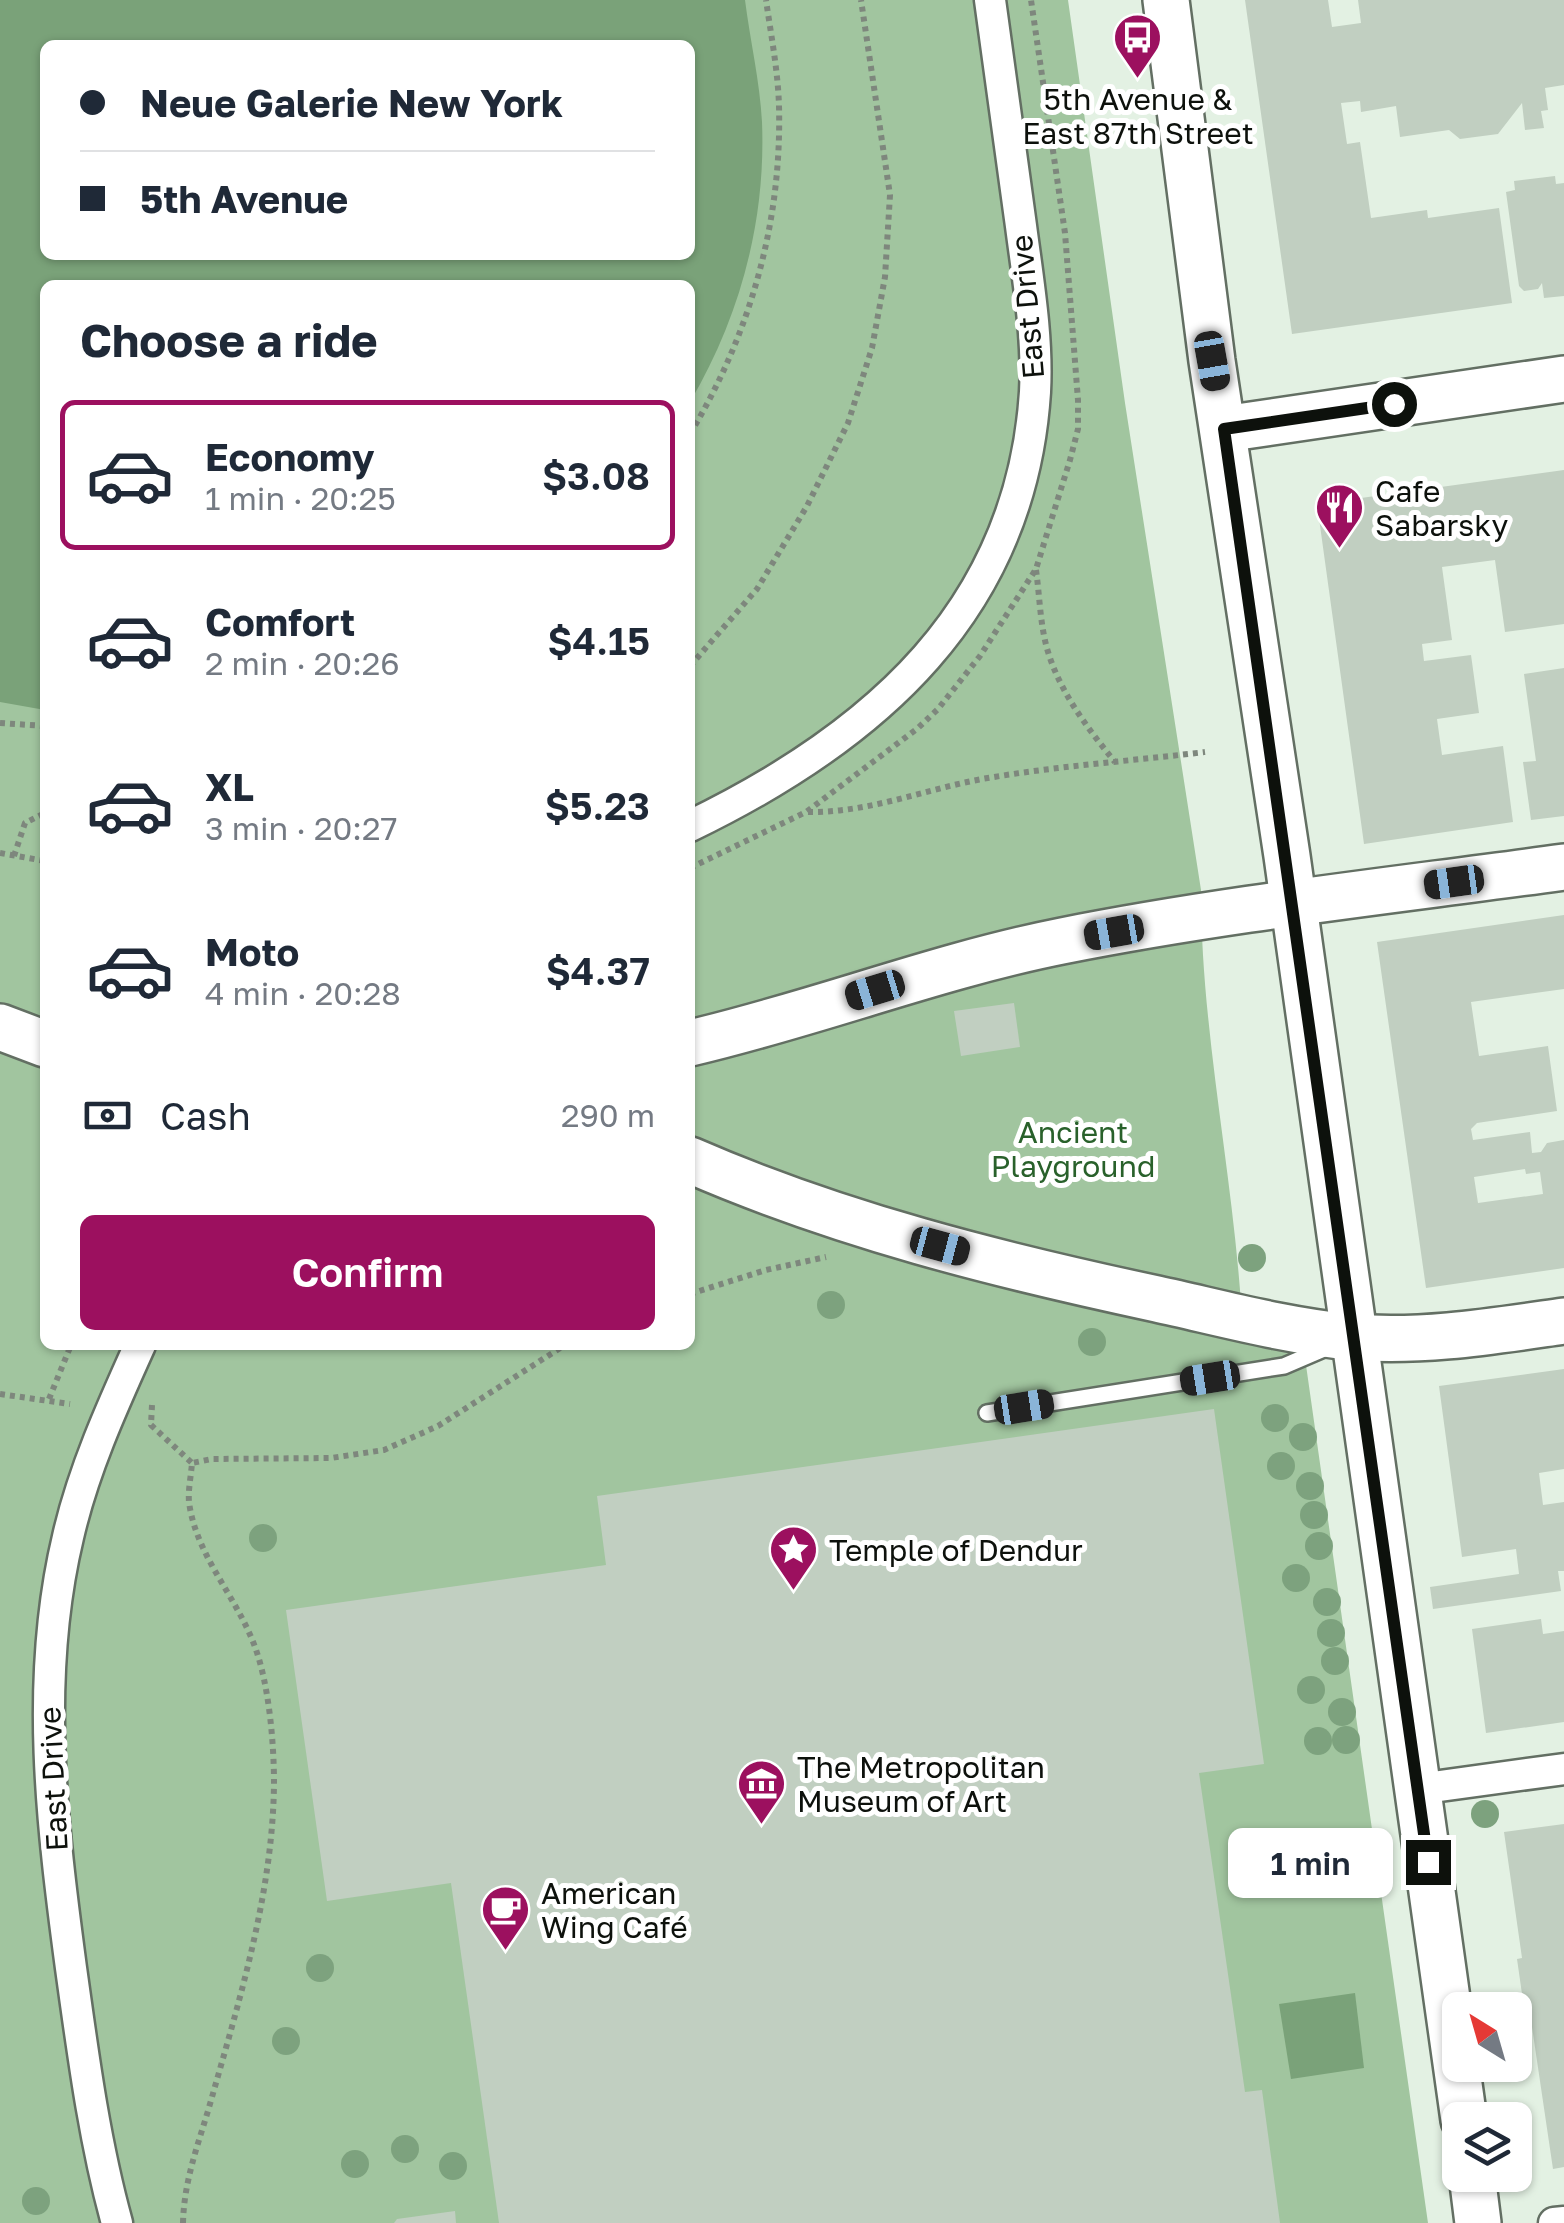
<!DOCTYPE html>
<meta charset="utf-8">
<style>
:root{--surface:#fff;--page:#f6f6f7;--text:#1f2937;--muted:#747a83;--line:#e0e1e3;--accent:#9c105f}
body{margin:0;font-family:"Golos Text",sans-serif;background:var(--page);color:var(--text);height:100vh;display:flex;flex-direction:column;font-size:38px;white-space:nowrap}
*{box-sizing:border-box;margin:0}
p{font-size:32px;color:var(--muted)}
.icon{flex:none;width:55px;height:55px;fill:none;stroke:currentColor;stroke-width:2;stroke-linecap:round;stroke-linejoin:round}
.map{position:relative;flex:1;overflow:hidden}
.drawer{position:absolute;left:40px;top:280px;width:655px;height:1070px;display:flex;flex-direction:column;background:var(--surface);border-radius:15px;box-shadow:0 2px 8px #0004}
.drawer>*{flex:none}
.hud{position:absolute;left:40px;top:40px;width:655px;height:220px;border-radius:15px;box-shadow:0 2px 8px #0004;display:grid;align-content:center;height:220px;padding:0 40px;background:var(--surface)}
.needle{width:65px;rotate:323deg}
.fabs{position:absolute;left:1442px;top:1992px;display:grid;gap:20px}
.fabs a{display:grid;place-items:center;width:90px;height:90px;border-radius:15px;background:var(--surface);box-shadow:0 2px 8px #0004;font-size:50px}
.end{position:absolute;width:45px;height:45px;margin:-22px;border:12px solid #0d110c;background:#fff;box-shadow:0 0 0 5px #fff}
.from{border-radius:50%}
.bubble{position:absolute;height:70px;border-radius:15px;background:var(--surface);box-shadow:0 2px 8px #0004;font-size:32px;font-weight:600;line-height:70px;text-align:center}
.car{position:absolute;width:30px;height:60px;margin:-30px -15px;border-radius:12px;box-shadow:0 0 8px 2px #0007;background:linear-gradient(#222 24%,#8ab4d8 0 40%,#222 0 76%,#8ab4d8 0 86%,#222 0)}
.hud b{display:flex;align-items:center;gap:35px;height:95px;font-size:38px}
.hud b+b{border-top:2px solid var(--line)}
.hud i{width:25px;height:25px;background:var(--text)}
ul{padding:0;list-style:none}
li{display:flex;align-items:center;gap:30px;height:150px;margin:0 20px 15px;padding:0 20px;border:5px solid transparent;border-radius:15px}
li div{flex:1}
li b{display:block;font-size:38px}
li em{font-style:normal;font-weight:600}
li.selected{border-color:var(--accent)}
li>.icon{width:90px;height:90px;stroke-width:1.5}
h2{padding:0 40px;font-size:45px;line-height:120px}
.pay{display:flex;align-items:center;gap:25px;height:110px;padding:0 40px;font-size:38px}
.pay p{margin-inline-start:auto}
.cta{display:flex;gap:20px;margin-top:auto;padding:20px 40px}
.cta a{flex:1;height:115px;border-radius:15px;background:var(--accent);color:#fff;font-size:40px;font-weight:600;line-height:115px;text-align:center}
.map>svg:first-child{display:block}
.green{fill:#a1c59f;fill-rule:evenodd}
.water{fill:#7aa279;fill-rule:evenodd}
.building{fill:#c1cfc1;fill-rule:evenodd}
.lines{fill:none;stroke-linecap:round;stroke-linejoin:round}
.lane-casing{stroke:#636f63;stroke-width:20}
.street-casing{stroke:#636f63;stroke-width:35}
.secondary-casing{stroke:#636f63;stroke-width:50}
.path{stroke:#7e877d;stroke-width:6;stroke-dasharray:5 5;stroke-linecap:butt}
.lane{stroke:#fff;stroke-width:15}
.street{stroke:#fff;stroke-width:30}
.secondary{stroke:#fff;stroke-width:45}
.tree{fill:#7da27e}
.route{stroke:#0d110c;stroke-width:12}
.labels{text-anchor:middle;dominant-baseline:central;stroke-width:10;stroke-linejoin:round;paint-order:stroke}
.poi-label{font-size:30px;fill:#0d110c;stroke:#fff;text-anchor:start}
.street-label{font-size:30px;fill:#0d110c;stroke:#fff}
.park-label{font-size:30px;fill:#29612b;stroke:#fff}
</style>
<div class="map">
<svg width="1564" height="2223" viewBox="0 0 1564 2223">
<rect width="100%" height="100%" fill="#e3f1e3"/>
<!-- green -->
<path class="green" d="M0,0h1068l57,403 76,487c0,151 36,299 42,450l61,11 124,872h-1428zM45,45h645v210h-645zM45,285h645v1060h-645z"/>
<!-- water -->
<g class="water">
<path d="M0,0h745c5,40 15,82 17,122 4,99 -22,195 -72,280v-117h-645v425l-45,-8zM45,45h645v210h-645z"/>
<polygon points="1355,1993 1364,2068 1291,2079 1279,2004"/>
</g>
<!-- building -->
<g class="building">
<polygon points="1245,0 1328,0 1332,27 1361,23 1358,0 1564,0 1564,85 1545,88 1548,110 1541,111 1544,128 1525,130 1522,103 1498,134 1460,139 1449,130 1400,137 1396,106 1361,112 1360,101 1341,103 1347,144 1360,142 1371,218 1427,210 1428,218 1499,208 1512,303 1292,334"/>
<polygon points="1555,176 1556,184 1564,183 1564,296 1544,298 1542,283 1538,289 1524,291 1519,286 1506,192 1515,190 1514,181"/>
<polygon points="1564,470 1564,624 1505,632 1495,560 1442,567 1452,640 1422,644 1424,661 1471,655 1479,713 1437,719 1442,755 1503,746 1513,822 1364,844 1318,511 1362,504 1361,498"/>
<polygon points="1564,668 1564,816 1531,820 1523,762 1536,761 1524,674"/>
<path d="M1564,915v74l-93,13 8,54 69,-10 9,65 -80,12 -6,6 2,11 57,-8 2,21 9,-1 6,-9 17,-3v128l-138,20 -49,-346zM1525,1169l1,5 14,-2 3,22 -65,9 -4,-26z"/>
<polygon points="1014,1003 1020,1047 961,1056 954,1011"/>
<polygon points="1564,1369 1564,1469 1539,1473 1543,1505 1564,1502 1564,1571 1558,1571 1561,1591 1433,1609 1430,1587 1519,1574 1516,1549 1462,1557 1439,1386"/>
<polygon points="1214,1409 1264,1764 1199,1773 1245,2092 1262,2090 1280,2223 499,2223 451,1883 327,1901 286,1610 606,1565 597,1496"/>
<polygon points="1541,1619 1543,1634 1564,1631 1564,1722 1486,1733 1472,1629"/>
<polygon points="1564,1824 1564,2167 1553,2169 1528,2000 1523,2001 1517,1959 1522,1958 1504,1832"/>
<polygon points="455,2211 456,2223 394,2223 397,2219"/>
</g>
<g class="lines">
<defs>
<polyline id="lane" points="987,1413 1284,1366 1326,1348"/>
<g id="street">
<path d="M690,826c184,-89 331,-216 345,-434 3,-55 -7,-112 -14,-166 -10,-76 -21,-151 -31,-226"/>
<polyline points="1418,1789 1564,1769"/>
<path d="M117,2223c-23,-83 -34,-169 -46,-255 -19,-142 -37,-289 -3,-431 15,-66 44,-130 72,-192"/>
<polyline points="1554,2223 1564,2222"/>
</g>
<g id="secondary">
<polyline points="1166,0 1212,361 1287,856 1464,2120"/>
<polyline points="1224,429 1564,379"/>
<polyline points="0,1027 45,1044"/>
<path d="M690,1043c125,-29 246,-77 372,-102 166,-33 335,-51 502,-74"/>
<path d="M690,1160c149,65 308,105 467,139 64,14 129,32 194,38 72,6 143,-6 213,-16"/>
<polyline points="1472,2175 1478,2223"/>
</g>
</defs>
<!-- lane casing -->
<use href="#lane" class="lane-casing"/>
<!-- street casing -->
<use href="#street" class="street-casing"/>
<!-- secondary casing -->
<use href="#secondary" class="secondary-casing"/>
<!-- path -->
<g class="path">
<path d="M690,434c60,-100 92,-211 89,-328 -1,-35 -8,-71 -13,-106"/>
<path d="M1036,570c4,28 4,58 13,85 13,40 40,75 66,107"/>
<polyline points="690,666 757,589 807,506 848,423 872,348 885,277 890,195 861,0"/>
<polyline points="0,723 45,726"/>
<path d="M808,812c59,1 115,-22 174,-33 74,-13 149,-18 223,-27"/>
<polyline points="0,853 45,861"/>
<polyline points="14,856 25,823 45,813"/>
<polyline points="690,868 806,812 918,728 938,709 980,656 1036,569 1070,460 1078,429 1078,400 1065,233 1031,0"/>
<polyline points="690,1294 766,1270 826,1257"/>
<polyline points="0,1394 70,1404"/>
<polyline points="49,1399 71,1345"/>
<polyline points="152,1405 151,1425 192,1463"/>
<path d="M183,2223c1,-45 17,-83 29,-126 29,-102 61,-207 62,-314 0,-40 -5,-98 -19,-136 -18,-50 -59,-91 -66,-145 -1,-12 2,-26 3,-39l20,-4 119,-1 53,-8 54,-24 127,-81"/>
</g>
<!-- lane -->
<use href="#lane" class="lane"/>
<!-- street -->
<use href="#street" class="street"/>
<!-- secondary -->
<use href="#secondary" class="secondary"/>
</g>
<!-- trees -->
<g class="tree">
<circle cx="1252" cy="1258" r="14"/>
<circle cx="831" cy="1305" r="14"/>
<circle cx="1092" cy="1342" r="14"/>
<circle cx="1275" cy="1418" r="14"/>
<circle cx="1303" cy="1437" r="14"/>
<circle cx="1281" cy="1466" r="14"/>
<circle cx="1310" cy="1486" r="14"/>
<circle cx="1314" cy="1515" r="14"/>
<circle cx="263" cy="1538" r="14"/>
<circle cx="1319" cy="1546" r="14"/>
<circle cx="1296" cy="1578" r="14"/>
<circle cx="1327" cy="1602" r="14"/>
<circle cx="1331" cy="1633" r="14"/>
<circle cx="1335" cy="1661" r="14"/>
<circle cx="1311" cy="1690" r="14"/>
<circle cx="1342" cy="1712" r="14"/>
<circle cx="1346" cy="1740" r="14"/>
<circle cx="1318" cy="1741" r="14"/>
<circle cx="1485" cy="1814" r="14"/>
<circle cx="320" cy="1968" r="14"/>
<circle cx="286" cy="2041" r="14"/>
<circle cx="405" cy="2149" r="14"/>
<circle cx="355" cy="2164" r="14"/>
<circle cx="453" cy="2166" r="14"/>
<circle cx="36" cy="2201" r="14"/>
</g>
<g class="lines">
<!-- route -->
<polyline class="route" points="1394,404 1224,429 1428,1862"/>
</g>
<!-- icons -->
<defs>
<symbol id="bus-pin" viewBox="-11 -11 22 30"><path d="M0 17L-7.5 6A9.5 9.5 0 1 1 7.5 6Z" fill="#9c105f" stroke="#fff"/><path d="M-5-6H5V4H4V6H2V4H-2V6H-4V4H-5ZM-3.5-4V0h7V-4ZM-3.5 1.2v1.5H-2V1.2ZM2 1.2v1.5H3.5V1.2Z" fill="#fff"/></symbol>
<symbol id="restaurant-pin" viewBox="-11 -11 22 30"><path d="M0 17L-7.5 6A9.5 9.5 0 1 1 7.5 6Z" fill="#9c105f" stroke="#fff"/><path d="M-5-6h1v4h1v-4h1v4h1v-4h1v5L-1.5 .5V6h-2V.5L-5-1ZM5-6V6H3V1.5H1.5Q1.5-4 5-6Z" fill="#fff"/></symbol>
<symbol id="sight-pin" viewBox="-11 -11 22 30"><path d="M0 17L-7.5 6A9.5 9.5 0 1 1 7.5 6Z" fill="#9c105f" stroke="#fff"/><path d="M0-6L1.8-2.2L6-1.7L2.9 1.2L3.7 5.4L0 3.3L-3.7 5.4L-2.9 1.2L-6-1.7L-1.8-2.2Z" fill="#fff"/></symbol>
<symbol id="museum-pin" viewBox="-11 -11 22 30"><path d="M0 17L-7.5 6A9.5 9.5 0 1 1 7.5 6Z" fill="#9c105f" stroke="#fff"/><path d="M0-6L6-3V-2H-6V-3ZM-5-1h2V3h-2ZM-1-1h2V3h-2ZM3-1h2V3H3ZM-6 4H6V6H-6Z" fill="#fff"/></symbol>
<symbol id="cafe-pin" viewBox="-11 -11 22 30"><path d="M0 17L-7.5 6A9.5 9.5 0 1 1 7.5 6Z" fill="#9c105f" stroke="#fff"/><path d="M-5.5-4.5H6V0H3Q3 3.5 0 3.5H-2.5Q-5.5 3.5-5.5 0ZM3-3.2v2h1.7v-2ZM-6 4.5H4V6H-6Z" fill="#fff"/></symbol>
</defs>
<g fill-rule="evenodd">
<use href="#bus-pin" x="1110" y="10" width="55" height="75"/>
<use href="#restaurant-pin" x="1312" y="480" width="55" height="75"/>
<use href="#sight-pin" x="766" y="1522" width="55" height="75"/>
<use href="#museum-pin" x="734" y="1756" width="55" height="75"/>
<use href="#cafe-pin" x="478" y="1882" width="55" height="75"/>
</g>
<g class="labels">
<!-- poi labels -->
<g class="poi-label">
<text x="1138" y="99" text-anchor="middle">5th Avenue &amp;<tspan x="1138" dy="34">East 87th Street</tspan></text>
<text x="1375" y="491">Cafe<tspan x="1375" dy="34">Sabarsky</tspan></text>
<text x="829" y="1550">Temple of Dendur</text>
<text x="797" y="1767">The Metropolitan<tspan x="797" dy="34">Museum of Art</tspan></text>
<text x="541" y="1893">American<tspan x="541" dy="34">Wing Café</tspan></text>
</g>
<!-- street labels -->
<g class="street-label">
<text transform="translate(1027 307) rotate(-95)">East Drive</text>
<text transform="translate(53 1779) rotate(-93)">East Drive</text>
</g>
<!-- park labels -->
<g class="park-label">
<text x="1073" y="1132">Ancient<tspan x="1073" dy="34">Playground</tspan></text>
</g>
</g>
</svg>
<div class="fabs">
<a><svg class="needle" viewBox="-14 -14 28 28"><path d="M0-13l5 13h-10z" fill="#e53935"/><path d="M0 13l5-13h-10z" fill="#747a83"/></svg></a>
<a><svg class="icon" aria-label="layers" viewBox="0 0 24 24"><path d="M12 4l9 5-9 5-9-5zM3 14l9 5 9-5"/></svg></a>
</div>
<i class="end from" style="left:1394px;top:404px"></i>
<i class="end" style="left:1428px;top:1862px"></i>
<div class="bubble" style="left:1228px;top:1828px;width:165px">1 min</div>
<i class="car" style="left:1212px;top:361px;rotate:170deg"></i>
<i class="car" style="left:1454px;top:882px;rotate:262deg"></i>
<i class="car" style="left:1114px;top:932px;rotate:260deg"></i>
<i class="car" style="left:875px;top:990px;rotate:253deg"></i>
<i class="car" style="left:940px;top:1246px;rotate:105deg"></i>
<i class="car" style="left:1210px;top:1378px;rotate:261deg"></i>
<i class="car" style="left:1024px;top:1407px;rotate:81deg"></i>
<div class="hud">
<b><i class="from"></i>Neue Galerie New York</b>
<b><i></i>5th Avenue</b>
</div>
<section class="drawer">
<h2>Choose a ride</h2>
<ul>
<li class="selected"><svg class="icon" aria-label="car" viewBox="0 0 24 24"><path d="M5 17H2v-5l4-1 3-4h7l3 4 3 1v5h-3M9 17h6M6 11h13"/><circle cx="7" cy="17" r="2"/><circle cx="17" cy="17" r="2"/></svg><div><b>Economy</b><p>1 min · 20:25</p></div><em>$3.08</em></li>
<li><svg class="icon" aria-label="car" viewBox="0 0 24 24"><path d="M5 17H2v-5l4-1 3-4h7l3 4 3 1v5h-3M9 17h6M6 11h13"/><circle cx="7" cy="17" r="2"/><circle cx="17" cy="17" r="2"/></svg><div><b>Comfort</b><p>2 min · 20:26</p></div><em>$4.15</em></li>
<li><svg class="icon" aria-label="car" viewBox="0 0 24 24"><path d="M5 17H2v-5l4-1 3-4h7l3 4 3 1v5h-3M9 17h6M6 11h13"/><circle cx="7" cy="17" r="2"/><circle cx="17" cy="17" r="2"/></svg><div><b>XL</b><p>3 min · 20:27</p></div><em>$5.23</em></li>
<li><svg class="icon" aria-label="car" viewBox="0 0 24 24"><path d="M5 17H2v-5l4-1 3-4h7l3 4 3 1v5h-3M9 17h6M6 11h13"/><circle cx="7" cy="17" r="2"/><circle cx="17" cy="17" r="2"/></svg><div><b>Moto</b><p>4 min · 20:28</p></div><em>$4.37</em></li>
</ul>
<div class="pay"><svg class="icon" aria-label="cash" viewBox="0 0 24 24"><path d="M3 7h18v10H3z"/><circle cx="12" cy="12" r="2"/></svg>Cash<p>290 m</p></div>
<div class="cta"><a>Confirm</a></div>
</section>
</div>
